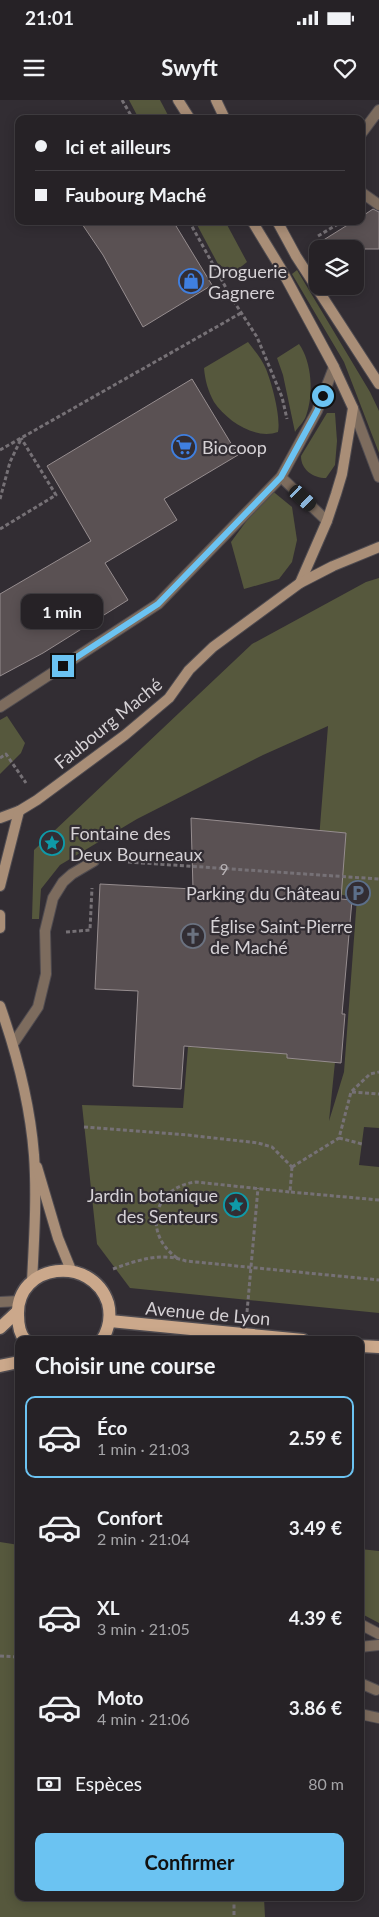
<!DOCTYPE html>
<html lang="fr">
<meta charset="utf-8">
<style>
:root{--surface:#262226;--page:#322f32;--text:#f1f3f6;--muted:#a4a4a7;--line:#423f43;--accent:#6bc3f2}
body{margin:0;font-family:Lato,sans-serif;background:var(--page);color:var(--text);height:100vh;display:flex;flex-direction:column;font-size:19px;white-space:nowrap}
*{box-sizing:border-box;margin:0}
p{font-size:16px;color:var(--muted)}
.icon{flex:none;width:28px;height:28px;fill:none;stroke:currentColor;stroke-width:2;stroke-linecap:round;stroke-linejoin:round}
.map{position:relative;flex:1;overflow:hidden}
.drawer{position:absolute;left:15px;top:1236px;width:349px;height:565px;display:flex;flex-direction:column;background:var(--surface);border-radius:10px;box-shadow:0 2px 12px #0003,0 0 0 1px var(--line)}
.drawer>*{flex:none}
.banner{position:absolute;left:15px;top:15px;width:350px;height:110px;border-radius:10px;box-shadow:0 2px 12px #0003,0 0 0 1px var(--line);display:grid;align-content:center;height:110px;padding:0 20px;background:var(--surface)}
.controls{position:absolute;left:309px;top:140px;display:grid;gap:10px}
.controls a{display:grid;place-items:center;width:55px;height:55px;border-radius:10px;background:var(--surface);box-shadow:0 2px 12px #0003,0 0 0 1px var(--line);font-size:25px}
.end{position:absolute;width:22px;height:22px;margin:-11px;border:6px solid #6bc3f2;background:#111;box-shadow:0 0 0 2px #111}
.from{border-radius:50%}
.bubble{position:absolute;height:35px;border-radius:10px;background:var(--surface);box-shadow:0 2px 12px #0003,0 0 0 1px var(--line);font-size:16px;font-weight:700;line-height:35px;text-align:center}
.car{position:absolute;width:15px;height:30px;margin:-15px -8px;border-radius:6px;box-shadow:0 0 4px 1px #0007;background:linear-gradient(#222 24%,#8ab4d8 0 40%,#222 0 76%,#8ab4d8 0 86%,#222 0)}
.banner b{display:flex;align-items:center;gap:18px;height:48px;font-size:19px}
.banner b+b{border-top:1px solid var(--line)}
.banner i{width:12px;height:12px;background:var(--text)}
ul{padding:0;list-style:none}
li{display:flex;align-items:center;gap:15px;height:82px;margin:0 10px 8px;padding:0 10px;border:2px solid transparent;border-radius:10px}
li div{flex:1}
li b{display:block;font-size:19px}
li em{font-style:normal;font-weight:700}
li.active{border-color:var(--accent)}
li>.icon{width:45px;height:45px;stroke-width:1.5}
h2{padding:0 20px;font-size:22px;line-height:60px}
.pay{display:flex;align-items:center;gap:12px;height:55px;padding:0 20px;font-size:19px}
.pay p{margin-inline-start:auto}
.primary-button{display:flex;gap:10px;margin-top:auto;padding:10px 20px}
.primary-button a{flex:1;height:58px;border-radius:10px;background:var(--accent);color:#111;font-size:20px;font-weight:700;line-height:58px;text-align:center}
.status{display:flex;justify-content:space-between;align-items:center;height:35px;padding:0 25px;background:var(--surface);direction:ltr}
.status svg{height:14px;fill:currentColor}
header{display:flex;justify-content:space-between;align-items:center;height:65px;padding:0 20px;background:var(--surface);font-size:22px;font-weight:700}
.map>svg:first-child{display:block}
.green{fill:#56583d}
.building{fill:#5a5153;stroke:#968d8f}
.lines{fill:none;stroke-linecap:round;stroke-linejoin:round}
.service-casing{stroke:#4f4b50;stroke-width:12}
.minor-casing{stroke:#4f4b50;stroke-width:12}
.tertiary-casing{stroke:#4f4b50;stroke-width:12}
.secondary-casing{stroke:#4f4b50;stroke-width:12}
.primary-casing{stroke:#4f4b50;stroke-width:15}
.path{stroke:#767176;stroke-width:3;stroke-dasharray:4 2.5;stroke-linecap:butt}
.service{stroke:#7d6c5e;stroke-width:10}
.minor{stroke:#7d6c5e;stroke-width:10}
.tertiary{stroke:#7d6c5e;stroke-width:10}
.secondary{stroke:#a98e77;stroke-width:10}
.primary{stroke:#cba88b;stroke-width:12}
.route{stroke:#6bc3f2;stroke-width:6}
.labels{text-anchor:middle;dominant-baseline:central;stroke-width:4.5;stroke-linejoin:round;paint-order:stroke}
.number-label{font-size:15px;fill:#b6b1b4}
.poi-label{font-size:18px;fill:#d5d1d5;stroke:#322d33;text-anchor:start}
.street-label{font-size:18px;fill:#d5d1d5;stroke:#322d33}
</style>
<div class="status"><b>21:01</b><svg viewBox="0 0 49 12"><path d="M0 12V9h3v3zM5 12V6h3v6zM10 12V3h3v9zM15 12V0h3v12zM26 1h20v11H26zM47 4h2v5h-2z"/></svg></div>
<header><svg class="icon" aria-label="menu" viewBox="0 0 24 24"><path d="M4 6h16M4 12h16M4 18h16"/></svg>Swyft<svg class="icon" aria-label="heart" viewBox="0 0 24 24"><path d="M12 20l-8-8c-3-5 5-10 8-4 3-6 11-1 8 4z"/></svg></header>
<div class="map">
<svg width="379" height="1817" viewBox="0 0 379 1817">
<rect width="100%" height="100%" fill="#322d33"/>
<!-- green -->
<g class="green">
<polygon points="129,0 160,0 170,19 139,19"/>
<polygon points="195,121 225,121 247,162 237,170 219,166"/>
<polygon points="297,170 370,292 379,311 379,353 344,262 292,174"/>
<path d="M248,242c6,8 14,17 18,27 6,15 15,48 12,63 -23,8 -51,-11 -64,-30 -6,-11 -9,-22 -10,-34z"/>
<path d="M299,244c13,18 15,51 7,72 -2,6 -8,11 -11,16l-12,-57 -6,-17z"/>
<path d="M327,313h8l2,28 -2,24 -9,13c-13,0 -25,-8 -25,-22z"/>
<polygon points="270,389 292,407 297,440 292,462 279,479 244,489 231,442"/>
<path d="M379,478v550l-15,-1 -5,38 20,2v146l-249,-25 -33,-44 -15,-139 101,3 5,-61c49,0 99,6 147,15l-6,59 15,-49 13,-174 -42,-9 13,-163 -65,29 -126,64 -77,46 -19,24 -2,30h-7l2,-69 218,-206 114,-62z"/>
<polygon points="7,616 25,643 21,653 0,674 0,620"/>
<polygon points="0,1442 19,1445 19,1798 264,1798 265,1817 0,1817"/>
<polygon points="360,1449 379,1451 379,1523 360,1513"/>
</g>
<!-- building -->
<g class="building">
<polygon points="373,109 379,112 379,149 309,149 354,121 361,121 361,117"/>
<polygon points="80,121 173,121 212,185 143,227 103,155"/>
<polygon points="192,279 238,355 164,399 177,420 105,463 128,500 43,553 0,576 0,494 91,441 47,366"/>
<polygon points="191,718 346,733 341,799 352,800 342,914 345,914 341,963 287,958 287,954 184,946 181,989 133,986 138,891 95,889 100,784 193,789"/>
</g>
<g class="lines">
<defs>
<g id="service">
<polyline points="281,377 327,421"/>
<polyline points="13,944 38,907 46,874 45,831 53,798 63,782 72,774 94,761"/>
<polyline points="0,1202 19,1201"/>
<polyline points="360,1547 379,1545"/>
<polyline points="360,1583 376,1590"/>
</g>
<g id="minor">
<polyline points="361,34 379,10"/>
<polyline points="361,92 379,105"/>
<polyline points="0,607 158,504 281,377 317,311 334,267"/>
<polyline points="360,1524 379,1534"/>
<polyline points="360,1614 379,1618"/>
</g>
<polyline id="tertiary" points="353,308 379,377"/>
<g id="secondary">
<polyline points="178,0 190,19"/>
<polyline points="216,0 225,19"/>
<polyline points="252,121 280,167 334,267 353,308 342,374 336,394 327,421 300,483"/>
<polyline points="277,121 296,156 379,284"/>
<polyline points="0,718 19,711 37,700 125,635 169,598 189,570 213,547 300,483 333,466 379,447"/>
<polyline points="0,786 19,711"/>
<polyline points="0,815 0,828"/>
<path d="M0,906c17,48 30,98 34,149 3,42 0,85 -2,127"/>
<polyline points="37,1067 58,1138 71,1170"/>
</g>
<g id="primary">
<polyline points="110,1221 303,1240"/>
<polyline points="0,1228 18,1211"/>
<path d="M25,1240c-6,-7 -7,-16 -7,-25 -2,-52 74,-61 90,-12 3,12 1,26 -6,37"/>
<polyline points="360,1246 379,1247"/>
<polyline points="0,1266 19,1262"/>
</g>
</defs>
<!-- service casing -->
<use href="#service" class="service-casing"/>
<!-- minor casing -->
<use href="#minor" class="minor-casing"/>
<!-- tertiary casing -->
<use href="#tertiary" class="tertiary-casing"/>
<!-- secondary casing -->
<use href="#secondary" class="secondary-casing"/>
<!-- primary casing -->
<use href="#primary" class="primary-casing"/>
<!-- path -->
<g class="path">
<polyline points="122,0 133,19"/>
<polyline points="189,121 231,197 257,237 282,297 287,319"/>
<polyline points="318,136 343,121"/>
<polyline points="0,350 241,213"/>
<polyline points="0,399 10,362 21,339"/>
<polyline points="0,429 56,395 21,338"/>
<polyline points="0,658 6,654 26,683"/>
<polyline points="128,762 379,779"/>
<polyline points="66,832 90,830 92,788"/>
<polyline points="352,992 379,994"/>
<polyline points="84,1027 188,1035 258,1043 272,1047 292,1067"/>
<polyline points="339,1038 362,1044"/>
<polyline points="292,1067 339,1038 351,992 370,974 379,972"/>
<polyline points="292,1067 290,1092 379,1100"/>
<path d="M177,1158c-35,-25 -24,-71 19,-76l94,10"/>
<path d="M113,1169c25,-9 48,-17 73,-8l193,19"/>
<polyline points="247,1212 258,1088"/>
<polyline points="0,1556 19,1557"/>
<polyline points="234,1798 234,1817"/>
</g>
<!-- service -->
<use href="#service" class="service"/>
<!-- minor -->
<use href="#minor" class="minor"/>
<!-- tertiary -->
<use href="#tertiary" class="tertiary"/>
<!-- secondary -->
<use href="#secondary" class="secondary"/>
<!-- primary -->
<use href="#primary" class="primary"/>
</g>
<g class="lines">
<!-- route -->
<polyline class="route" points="63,566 158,504 281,377 317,311 323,296"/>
</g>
<!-- icons -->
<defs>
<symbol id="shop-ring" viewBox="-11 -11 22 22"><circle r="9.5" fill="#322d33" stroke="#3f7fe0" stroke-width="1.5"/><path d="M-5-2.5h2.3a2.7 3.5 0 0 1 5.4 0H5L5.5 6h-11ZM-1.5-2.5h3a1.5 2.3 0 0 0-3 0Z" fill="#3f7fe0"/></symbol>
<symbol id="supermarket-ring" viewBox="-11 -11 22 22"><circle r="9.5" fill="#322d33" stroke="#3f7fe0" stroke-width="1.5"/><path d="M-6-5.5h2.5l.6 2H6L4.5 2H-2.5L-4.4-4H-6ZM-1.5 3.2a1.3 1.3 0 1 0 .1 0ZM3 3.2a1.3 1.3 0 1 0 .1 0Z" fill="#3f7fe0"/></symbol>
<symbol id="sight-ring" viewBox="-11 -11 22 22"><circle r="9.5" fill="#322d33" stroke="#0f9aa8" stroke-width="1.5"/><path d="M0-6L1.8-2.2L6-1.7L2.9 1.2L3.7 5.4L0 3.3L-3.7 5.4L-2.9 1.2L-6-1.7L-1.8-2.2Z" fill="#0f9aa8"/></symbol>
<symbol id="parking-ring" viewBox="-11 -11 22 22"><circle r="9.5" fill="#322d33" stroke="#5c6f8a" stroke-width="1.5"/><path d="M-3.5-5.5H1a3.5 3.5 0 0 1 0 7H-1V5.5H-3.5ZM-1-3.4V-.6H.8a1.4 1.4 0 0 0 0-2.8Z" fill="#5c6f8a"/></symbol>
<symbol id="church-ring" viewBox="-11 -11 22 22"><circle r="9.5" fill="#322d33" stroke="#6b7280" stroke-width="1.5"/><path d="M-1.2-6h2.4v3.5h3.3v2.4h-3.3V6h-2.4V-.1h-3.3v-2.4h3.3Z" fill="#6b7280"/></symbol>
</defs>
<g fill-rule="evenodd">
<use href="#shop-ring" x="177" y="167" width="28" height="28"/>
<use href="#supermarket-ring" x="170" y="333" width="28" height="28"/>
<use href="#sight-ring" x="38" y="729" width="28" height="28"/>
<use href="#parking-ring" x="344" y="779" width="28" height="28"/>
<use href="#church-ring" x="179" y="822" width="28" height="28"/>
<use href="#sight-ring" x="222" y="1091" width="28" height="28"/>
</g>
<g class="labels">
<!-- number labels -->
<g class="number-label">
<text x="224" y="769">9</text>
</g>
<!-- poi labels -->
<g class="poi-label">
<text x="208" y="171">Droguerie<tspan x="208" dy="21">Gagnere</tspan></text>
<text x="202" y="347">Biocoop</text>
<text x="70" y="733">Fontaine des<tspan x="70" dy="21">Deux Bourneaux</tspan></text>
<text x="340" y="793" text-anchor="end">Parking du Château</text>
<text x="210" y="826">Église Saint-Pierre<tspan x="210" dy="21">de Maché</tspan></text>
<text x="218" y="1095" text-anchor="end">Jardin botanique<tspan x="218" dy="21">des Senteurs</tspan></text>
</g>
<!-- street labels -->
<g class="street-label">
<text transform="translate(108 623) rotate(-39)">Faubourg Maché</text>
<text transform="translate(208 1213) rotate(5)">Avenue de Lyon</text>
</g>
</g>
</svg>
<div class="controls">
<a><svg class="icon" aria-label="layers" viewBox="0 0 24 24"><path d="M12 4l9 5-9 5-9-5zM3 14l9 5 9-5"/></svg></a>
</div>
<i class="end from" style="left:323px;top:296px"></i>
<i class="end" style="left:63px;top:566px"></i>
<div class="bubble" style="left:21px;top:494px;width:82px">1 min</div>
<i class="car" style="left:303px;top:398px;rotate:133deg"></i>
<div class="banner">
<b><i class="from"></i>Ici et ailleurs</b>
<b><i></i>Faubourg Maché</b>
</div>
<section class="drawer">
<h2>Choisir une course</h2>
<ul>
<li class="active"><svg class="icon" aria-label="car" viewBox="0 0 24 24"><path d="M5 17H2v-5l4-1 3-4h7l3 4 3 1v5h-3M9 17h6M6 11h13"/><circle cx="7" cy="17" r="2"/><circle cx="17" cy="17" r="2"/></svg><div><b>Éco</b><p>1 min · 21:03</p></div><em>2.59 €</em></li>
<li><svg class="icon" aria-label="car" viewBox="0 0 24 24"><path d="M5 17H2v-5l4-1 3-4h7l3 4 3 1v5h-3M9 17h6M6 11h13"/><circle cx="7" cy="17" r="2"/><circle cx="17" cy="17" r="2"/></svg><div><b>Confort</b><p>2 min · 21:04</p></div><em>3.49 €</em></li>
<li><svg class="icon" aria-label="car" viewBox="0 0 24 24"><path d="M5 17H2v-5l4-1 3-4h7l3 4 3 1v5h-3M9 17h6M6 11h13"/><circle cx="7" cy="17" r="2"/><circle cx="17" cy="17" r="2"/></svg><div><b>XL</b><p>3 min · 21:05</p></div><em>4.39 €</em></li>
<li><svg class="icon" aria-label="car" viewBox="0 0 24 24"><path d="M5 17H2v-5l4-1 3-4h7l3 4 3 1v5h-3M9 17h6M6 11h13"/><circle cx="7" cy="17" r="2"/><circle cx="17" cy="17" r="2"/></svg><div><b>Moto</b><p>4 min · 21:06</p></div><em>3.86 €</em></li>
</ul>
<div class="pay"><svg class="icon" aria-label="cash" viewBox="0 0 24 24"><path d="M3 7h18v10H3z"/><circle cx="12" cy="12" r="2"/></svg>Espèces<p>80 m</p></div>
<div class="primary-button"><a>Confirmer</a></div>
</section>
</div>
